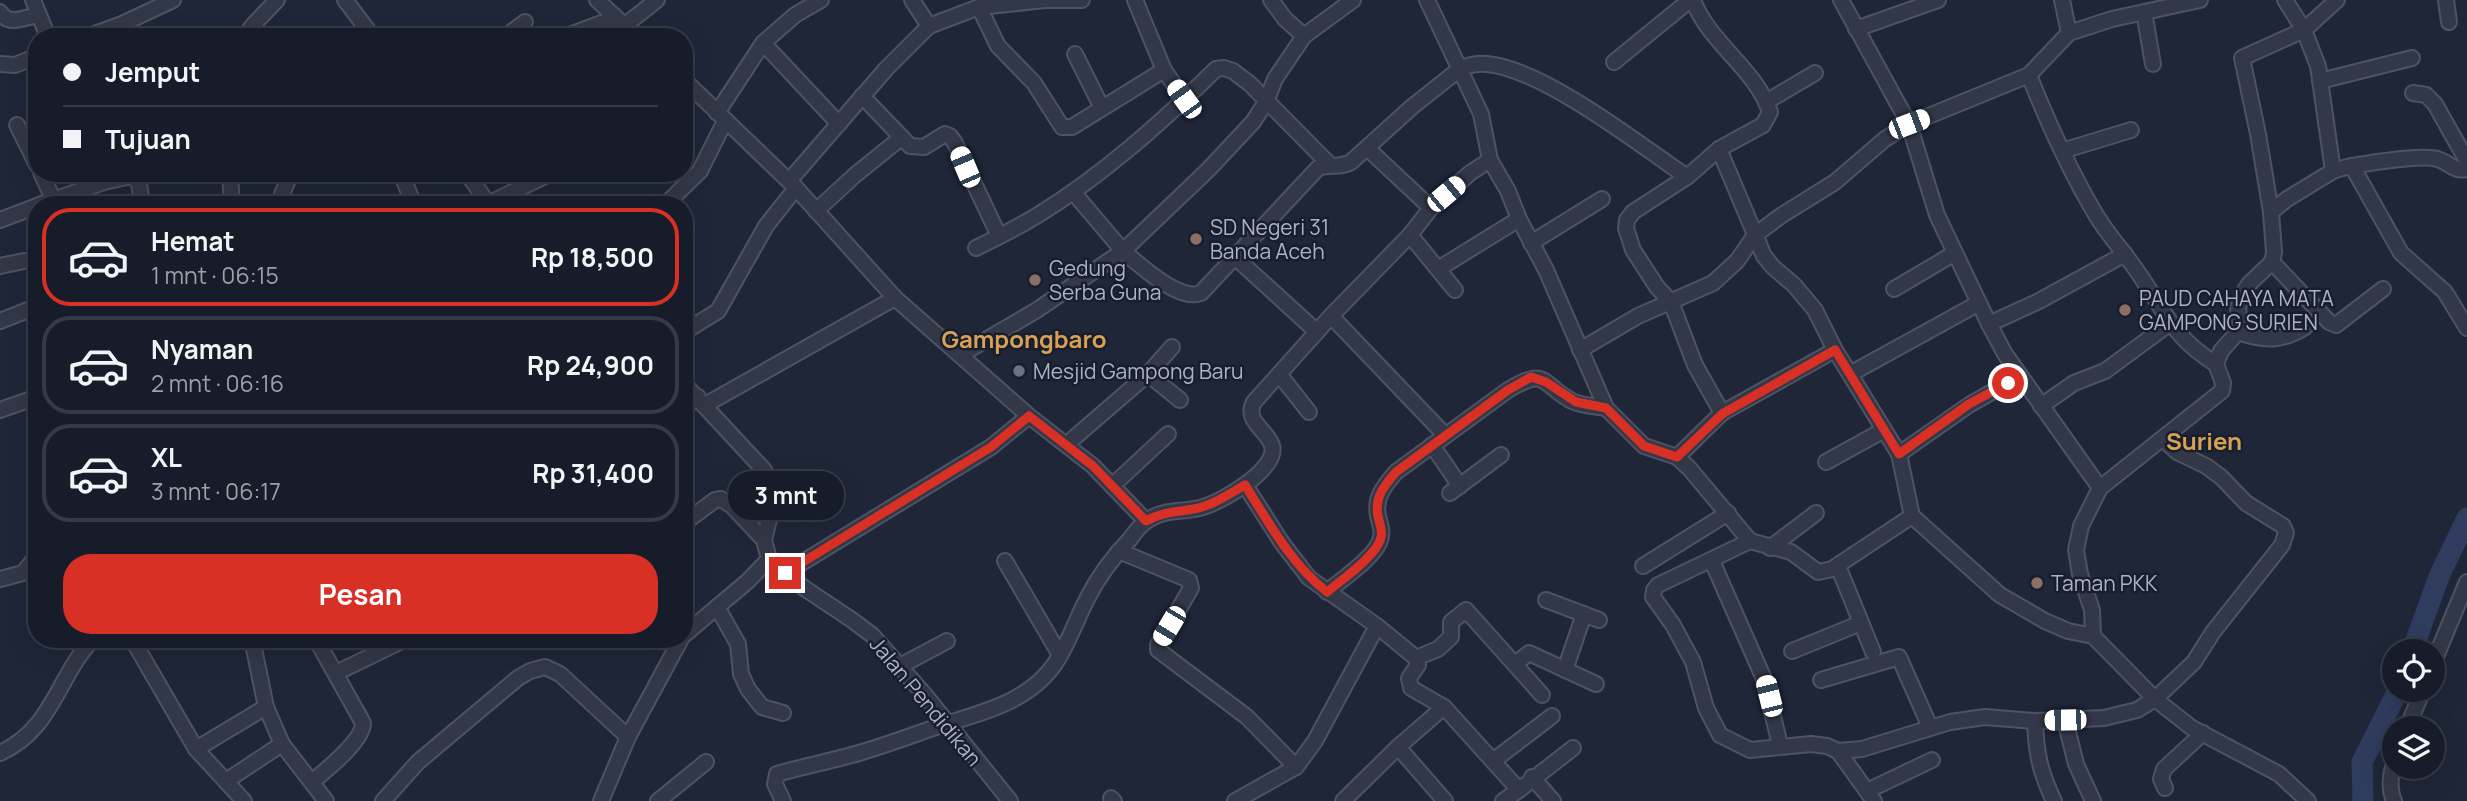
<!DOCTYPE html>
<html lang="id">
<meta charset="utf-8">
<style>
:root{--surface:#171c2a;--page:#242936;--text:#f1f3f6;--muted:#9ea1a8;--line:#363a47;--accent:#d93025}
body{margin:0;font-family:Manrope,sans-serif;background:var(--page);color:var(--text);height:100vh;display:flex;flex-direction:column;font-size:26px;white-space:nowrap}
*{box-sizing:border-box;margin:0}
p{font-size:23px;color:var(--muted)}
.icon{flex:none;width:38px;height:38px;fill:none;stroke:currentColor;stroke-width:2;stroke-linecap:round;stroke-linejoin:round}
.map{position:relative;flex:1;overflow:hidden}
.sheet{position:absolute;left:28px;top:196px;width:665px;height:452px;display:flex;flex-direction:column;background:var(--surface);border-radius:28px;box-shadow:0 7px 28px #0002,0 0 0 2px var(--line)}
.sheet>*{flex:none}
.banner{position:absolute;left:28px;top:28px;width:665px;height:154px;border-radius:28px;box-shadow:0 7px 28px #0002,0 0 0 2px var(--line);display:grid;align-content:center;height:154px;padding:0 35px;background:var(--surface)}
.fabs{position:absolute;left:2382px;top:639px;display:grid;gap:14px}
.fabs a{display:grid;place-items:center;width:63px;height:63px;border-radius:50%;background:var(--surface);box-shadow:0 7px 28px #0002,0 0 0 2px var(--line);font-size:35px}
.end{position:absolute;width:32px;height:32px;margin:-16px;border:9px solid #d93025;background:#fff;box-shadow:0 0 0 4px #fff}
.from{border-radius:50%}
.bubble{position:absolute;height:49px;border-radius:24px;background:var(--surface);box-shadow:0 7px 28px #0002,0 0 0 2px var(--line);font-size:23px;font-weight:700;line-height:49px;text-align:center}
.car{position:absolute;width:21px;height:42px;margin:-21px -10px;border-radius:9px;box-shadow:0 0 5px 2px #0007;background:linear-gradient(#fff 24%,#345 0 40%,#fff 0 76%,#345 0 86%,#fff 0)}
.banner b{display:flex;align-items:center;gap:24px;height:66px;font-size:26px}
.banner b+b{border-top:2px solid var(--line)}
.banner i{width:18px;height:18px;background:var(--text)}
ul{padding:12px 0 0;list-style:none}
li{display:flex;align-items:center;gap:21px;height:98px;margin:0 14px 10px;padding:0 21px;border:4px solid var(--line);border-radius:28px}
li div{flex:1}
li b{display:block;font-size:26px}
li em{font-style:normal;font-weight:700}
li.active{border-color:var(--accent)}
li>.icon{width:63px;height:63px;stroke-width:1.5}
.primary-button{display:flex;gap:14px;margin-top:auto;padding:14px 35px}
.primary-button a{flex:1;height:80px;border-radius:28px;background:var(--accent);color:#fff;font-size:28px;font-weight:700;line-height:80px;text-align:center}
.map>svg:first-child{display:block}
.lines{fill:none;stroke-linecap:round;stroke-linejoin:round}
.river{stroke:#303c5e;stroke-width:21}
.street-casing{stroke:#4d5363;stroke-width:18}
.street{stroke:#333848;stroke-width:14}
.route{stroke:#d93025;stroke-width:9}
.education-dot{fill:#8d6e63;stroke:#181e2d;stroke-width:2.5}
.worship-dot{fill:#6b7280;stroke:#181e2d;stroke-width:2.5}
.labels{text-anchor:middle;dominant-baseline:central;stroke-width:5;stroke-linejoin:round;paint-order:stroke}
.poi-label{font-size:21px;fill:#adb3c5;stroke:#181e2d;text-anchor:start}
.street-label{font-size:21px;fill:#adb3c5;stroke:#181e2d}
.quarter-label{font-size:24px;font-weight:bold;fill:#d7a156;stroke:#181e2d}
</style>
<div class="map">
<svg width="2467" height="801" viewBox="0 0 2467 801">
<rect width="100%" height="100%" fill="#1f2638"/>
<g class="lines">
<!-- river -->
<g class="river">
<polyline points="2412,651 2440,574 2467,518"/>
<polyline points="2363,801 2362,762 2398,690"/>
</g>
<defs>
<g id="street">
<polyline points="33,0 48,37"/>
<polyline points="345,0 373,37"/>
<polyline points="597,0 637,37"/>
<polyline points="912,0 929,26"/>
<polyline points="1135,0 1164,70"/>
<polyline points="1271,0 1285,19 1304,36"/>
<polyline points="1427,0 1481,114 1490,160 1508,191 1519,219 1546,270 1606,408 1644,446 1677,457 1689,468 1750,541 1791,552 1818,572 1832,569 1912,516"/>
<path d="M1693,0c16,43 63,69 77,112l-7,13 -44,24 -32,28 -54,35 -6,8 -1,8 7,22 24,37 14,15 24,63 27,48"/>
<polyline points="1841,0 1909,124 1937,215 1989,324 2005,354 2100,488"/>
<polyline points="2062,0 2069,33"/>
<polyline points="2446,0 2449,22"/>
<polyline points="979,7 1045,0 1082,0"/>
<path d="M0,12c9,14 23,6 37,3"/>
<polyline points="2144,12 2153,64"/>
<polyline points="624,26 657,0"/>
<polyline points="1856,29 1938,0"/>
<polyline points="86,37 122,24 173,0"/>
<polyline points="244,37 254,24 277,0"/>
<polyline points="505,37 525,22"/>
<polyline points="564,37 615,18"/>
<polyline points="763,43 839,124"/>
<polyline points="1075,54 1102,108"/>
<polyline points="1614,62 1690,0"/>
<polyline points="0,64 15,65 37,56"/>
<path d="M2029,75c19,48 41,96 67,140 12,20 28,37 41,56 28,40 35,66 79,93"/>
<polyline points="684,80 796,188 766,226 718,311 684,332"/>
<polyline points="2320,81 2412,58"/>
<polyline points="2413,93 2426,95 2435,104 2467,161"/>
<polyline points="862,96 910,146 924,147 945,134 950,136 955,143 999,236"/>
<polyline points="1766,102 1815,73"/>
<polyline points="717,113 763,43 795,15 821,0"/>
<polyline points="17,125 37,165"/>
<polyline points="1367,148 1431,208"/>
<polyline points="1719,149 1764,256 1773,267 1794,285 1815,310 1835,350 1899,454 1912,516 2000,595 2045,621 2068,631 2093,636 2155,699 2192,728 2279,774 2308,801"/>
<polyline points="2062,151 2131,130"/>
<polyline points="2352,166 2401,253 2445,292 2467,328"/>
<path d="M2333,171c15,-6 90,-17 104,-12 12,3 16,13 30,10"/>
<polyline points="41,173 56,205"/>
<polyline points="230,173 232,205"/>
<polyline points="401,173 414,205"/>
<polyline points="467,173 489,205"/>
<polyline points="789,181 886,69 929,26 979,7 998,46 1034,83 1062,127 1072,127 1164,70 1184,99"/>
<polyline points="796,188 895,298 1029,416 1093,466 1146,521"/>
<polyline points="1073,192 1123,251 1208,170 1253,122 1266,102 1275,79 1304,36 1353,0"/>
<polyline points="488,204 551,173"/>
<polyline points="39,205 104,182 132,176 139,183 142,205"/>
<polyline points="281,205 282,194 291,173"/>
<polyline points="665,205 700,171 725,121"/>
<polyline points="816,211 855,175 901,138"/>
<polyline points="2271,212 2258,134 2242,58 2304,30 2337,0"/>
<polyline points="0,220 37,206"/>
<polyline points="1410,235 1455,290"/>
<polyline points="1531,243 1602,199"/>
<path d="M976,248c21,-10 42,-21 62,-33 65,-40 124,-93 178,-146l8,-1 9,3 17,13 80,81"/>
<polyline points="1236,258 1317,332"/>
<polyline points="2272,262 2329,322 2336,325 2383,289"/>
<polyline points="0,266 24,261"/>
<polyline points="1438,269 1519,219"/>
<polyline points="1894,289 1955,253"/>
<polyline points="1331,316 1445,435"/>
<polyline points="0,321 28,310"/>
<polyline points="1989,324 2039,301 2125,254"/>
<path d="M2238,332c26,9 43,10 67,-5"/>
<polyline points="1580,350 1638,316 1713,283 1737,261 1755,235 1782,215 1835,182 1885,139 1909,124 2029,75 2069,33 2112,19 2200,0"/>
<path d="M960,355l77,-45 86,-59c17,14 56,51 78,42l117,-125c12,-4 22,0 33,-6l62,-56 48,-38c8,-3 17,-5 26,-4 56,5 152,80 200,113"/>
<polyline points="1148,374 1180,400"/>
<polyline points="1279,374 1309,412"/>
<polyline points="1850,374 1979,303"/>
<polyline points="684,384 764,470 771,487 773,503 764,540 769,559 804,588 852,620 872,635 925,695 1010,801"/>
<polyline points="705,405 895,298"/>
<polyline points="2041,406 2074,383 2105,371 2169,324"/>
<polyline points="684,408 698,397"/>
<polyline points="0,410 37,397"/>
<polyline points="1067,444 1148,374 1172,347"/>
<polyline points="1432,445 1460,486"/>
<polyline points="1899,454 1969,405 2020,376"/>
<polyline points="1677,457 1722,413 1835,350"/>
<polyline points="1826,462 1884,430"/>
<polyline points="1112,486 1168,434"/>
<polyline points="1450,493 1501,455"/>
<polyline points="684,523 715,500 721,499 732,506 764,540"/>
<polyline points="1750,541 1658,585 1654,590 1653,597 1673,625 1693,662 1706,708 1720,735 1750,750 1811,744 1827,746 1838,751 1862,749 1950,722 1985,717 2035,721 2104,718 2137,710 2155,699 2194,662 2213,632 2282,545 2286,533 2283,526 2246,503 2221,477 2206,466 2177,452 2163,439"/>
<polyline points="1770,548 1816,513"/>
<polyline points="1119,551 1189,580 1191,588 1158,645 1158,650 1247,717 1296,767"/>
<polyline points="1005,561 1060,655"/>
<polyline points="1712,561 1764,679 1780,745"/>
<polyline points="1643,566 1728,513"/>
<polyline points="1838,566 1873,652"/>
<polyline points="785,573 991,447 1029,416"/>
<polyline points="0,579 23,573 37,556"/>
<path d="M1327,592c15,-13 44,-32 52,-49 5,-10 1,-18 -1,-27 -4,-19 7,-31 18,-44l112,-82c40,-24 32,-6 64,11 10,5 23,5 34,7"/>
<polyline points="1546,600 1599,620"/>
<polyline points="717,607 738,644 741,674 748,689 762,707 783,713"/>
<polyline points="1377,626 1416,658 1418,665 1409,678 1411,688 1444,707 1519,790 1573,748"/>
<polyline points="684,635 748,581 769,559"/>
<polyline points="2093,636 2092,610 2080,574 2076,550 2081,526 2100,488 2222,391 2223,383 2216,364 2221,351 2238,332 2240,324 2238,308 2242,295 2249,284 2272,262 2274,252 2271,212 2287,199 2333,171 2318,66 2304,30 2285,0"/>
<polyline points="132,639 196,749 244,801"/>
<polyline points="252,639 266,707 282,744 326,801"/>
<polyline points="1792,651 1861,623"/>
<polyline points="1416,658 1438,649 1451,637 1451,622 1466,610 1542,695"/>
<polyline points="1515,664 1529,653 1596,684"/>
<polyline points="900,666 947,641"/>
<polyline points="2432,666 2467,582"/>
<polyline points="1565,670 1584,614"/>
<polyline points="336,673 404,640"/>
<polyline points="1821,680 1899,657 1930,727"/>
<polyline points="1444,707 1398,747 1445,801"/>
<polyline points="2065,720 2076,764 2093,801"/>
<path d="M2035,721c1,32 5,51 19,80"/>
<polyline points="2407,728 2423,690"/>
<polyline points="196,749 266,707"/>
<polyline points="1838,751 1874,801"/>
<path d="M0,753c53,-24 57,-76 93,-114"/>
<polyline points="1493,761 1552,716"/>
<path d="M2394,764c-4,11 -5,26 0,37"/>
<polyline points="1532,777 1553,801"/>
<polyline points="226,781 282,744"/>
<path d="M312,782c14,-12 51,-41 51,-59l-47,-84"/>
<polyline points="2165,788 2161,779 2164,769 2203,733"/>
<polyline points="1867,791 1932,760"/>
<polyline points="1111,798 1114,801"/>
<polyline points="383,801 418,762 518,678 530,671 545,667 560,674 628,737"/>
<polyline points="601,801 628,737 681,639"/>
<polyline points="658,801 706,762"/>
<path d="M783,801l-8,-17 2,-10c27,-8 55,-13 82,-21 27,-8 54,-18 80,-27 41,-13 88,-23 115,-61 14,-20 22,-45 33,-66 11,-22 26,-42 43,-60 5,-7 11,-15 18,-19 14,-10 30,-8 46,-11 22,-3 68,-31 77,-52 10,-22 -30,-32 -17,-55l77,-86 79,-81 21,-27 39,-35 20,-13"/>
<polyline points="1235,801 1296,767 1315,741 1377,626 1309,578 1282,543 1245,485"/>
<polyline points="1343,801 1398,747"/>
<polyline points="1503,801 1519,790"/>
</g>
</defs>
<!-- street casing -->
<use href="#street" class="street-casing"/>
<!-- street -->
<use href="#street" class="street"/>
</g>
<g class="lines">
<!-- route -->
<path class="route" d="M785,573l206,-126 38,-31 64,50 53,55c16,-9 30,-9 48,-12 18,-3 35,-15 51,-24 24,38 46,79 82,107 14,-12 50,-36 54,-55 2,-7 -2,-14 -3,-21 -4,-19 7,-31 18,-44l112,-82 23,-13 15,5 30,20 30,6 38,38 33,11 45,-43 113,-64 64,104 70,-50 39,-21"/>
</g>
<!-- markers -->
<g class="education-dot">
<circle cx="1196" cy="239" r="7"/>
<circle cx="1035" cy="280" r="7"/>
<circle cx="2125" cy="310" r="7"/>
<circle cx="2037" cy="583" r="7"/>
</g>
<circle class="worship-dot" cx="1019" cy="371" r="7"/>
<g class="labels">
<!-- poi labels -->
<g class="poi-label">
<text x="1210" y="227">SD Negeri 31<tspan x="1210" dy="24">Banda Aceh</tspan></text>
<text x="1049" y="268">Gedung<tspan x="1049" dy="24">Serba Guna</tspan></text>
<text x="2139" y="298">PAUD CAHAYA MATA<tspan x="2139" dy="24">GAMPONG SURIEN</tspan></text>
<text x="1033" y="371">Mesjid Gampong Baru</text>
<text x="2051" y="583">Taman PKK</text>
</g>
<!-- street labels -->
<g class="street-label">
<text transform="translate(926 701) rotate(50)">Jalan Pendidikan</text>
</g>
<!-- quarter labels -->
<g class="quarter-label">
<text x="1024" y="338">Gampongbaro</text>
<text x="2204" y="440">Surien</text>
</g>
</g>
</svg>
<div class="fabs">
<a><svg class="icon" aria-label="locate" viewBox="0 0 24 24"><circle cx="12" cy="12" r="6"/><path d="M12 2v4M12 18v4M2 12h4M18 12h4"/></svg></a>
<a><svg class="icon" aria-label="layers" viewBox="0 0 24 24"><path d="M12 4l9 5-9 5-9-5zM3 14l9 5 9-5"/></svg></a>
</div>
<i class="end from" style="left:2008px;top:383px"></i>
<i class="end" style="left:785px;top:573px"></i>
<div class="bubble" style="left:728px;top:471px;width:116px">3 mnt</div>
<i class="car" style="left:1184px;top:99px;rotate:324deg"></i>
<i class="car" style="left:1909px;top:124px;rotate:69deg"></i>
<i class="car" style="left:965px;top:167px;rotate:337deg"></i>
<i class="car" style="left:1446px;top:194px;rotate:50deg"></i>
<i class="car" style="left:1169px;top:626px;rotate:211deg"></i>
<i class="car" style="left:1769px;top:696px;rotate:346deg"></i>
<i class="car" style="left:2065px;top:720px;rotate:269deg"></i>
<div class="banner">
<b><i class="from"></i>Jemput</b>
<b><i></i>Tujuan</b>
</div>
<section class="sheet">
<ul>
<li class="active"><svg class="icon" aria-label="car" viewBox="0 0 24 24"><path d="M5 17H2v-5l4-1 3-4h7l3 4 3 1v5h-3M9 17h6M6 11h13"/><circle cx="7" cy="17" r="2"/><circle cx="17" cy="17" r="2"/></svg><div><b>Hemat</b><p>1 mnt · 06:15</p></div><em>Rp 18,500</em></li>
<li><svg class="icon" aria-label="car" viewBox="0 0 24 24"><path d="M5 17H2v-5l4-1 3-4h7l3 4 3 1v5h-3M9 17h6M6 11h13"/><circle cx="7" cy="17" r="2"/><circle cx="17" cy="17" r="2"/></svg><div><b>Nyaman</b><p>2 mnt · 06:16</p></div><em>Rp 24,900</em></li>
<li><svg class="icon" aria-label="car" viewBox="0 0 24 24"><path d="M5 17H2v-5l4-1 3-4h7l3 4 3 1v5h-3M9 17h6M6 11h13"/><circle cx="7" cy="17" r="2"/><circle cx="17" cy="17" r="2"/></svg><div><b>XL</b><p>3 mnt · 06:17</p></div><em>Rp 31,400</em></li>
</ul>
<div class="primary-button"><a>Pesan</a></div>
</section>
</div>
